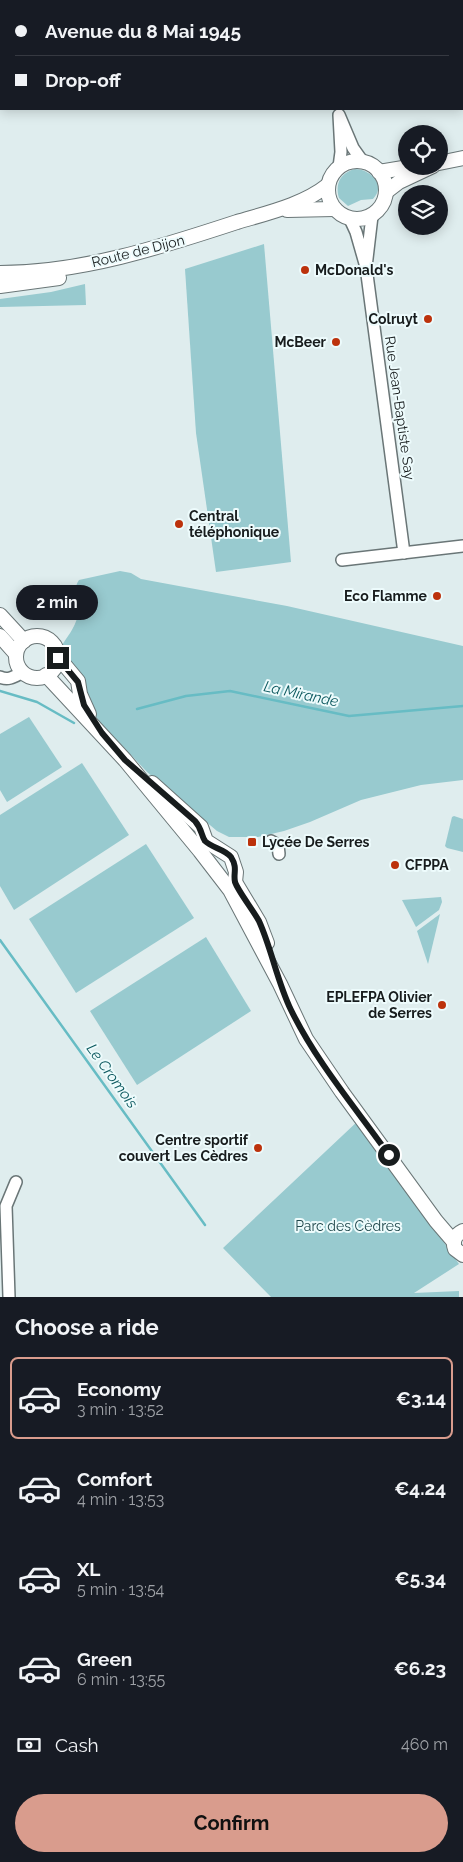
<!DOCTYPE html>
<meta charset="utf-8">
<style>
:root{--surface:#171b24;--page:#242831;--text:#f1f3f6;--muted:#9ea1a6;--line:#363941;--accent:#d99c8d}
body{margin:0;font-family:Raleway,sans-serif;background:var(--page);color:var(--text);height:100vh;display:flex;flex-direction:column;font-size:19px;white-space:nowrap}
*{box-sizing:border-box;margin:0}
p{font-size:16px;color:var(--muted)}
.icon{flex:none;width:28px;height:28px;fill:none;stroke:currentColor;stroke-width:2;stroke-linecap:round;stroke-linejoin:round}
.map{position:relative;height:1297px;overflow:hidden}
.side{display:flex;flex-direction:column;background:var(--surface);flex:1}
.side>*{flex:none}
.guide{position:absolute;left:0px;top:0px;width:464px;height:110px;box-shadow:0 2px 12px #0003;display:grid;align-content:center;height:110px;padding:0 15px;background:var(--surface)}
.fabs{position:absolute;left:398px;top:125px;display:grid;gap:10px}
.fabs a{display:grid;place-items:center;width:50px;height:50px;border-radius:50%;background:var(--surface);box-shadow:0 2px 12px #0003;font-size:25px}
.end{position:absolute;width:22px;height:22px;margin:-11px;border:6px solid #171c1d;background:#fff;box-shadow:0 0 0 2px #fff}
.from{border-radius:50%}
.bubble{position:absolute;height:35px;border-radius:18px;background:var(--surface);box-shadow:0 2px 12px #0003;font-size:16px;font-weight:700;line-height:35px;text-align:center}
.guide b{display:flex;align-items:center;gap:18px;height:48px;font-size:19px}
.guide b+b{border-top:1px solid var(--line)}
.guide i{width:12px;height:12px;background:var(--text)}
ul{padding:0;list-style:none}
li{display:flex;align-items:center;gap:15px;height:82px;margin:0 10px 8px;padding:0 5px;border:2px solid transparent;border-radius:8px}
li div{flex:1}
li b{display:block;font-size:19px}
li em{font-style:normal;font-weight:700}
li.selected{border-color:var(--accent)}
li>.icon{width:45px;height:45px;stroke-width:1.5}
h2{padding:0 15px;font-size:22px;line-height:60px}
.pay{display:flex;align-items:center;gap:12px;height:55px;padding:0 15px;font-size:19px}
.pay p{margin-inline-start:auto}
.action{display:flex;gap:10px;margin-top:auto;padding:10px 15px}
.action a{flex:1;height:58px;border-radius:30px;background:var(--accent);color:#111;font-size:20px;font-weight:700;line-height:58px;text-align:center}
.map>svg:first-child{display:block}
.green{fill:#98cacf}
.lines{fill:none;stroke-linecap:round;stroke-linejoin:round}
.stream{stroke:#67bcc4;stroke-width:2.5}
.minor-casing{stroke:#6a7677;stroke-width:14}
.major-casing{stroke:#6a7677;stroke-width:16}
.minor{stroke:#fff;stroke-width:11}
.major{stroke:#fff;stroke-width:14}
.route{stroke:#171c1d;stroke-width:6}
.poi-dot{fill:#bc320c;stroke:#edfbfc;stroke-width:2}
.labels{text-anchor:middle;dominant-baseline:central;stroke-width:4;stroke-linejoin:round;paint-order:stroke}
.street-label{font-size:14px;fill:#171c1d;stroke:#edfbfc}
.poi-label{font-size:14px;font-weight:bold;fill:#171c1d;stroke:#edfbfc;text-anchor:end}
.park-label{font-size:14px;fill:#1f474b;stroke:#edfbfc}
.water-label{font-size:15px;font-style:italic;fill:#0c595f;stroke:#edfbfc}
</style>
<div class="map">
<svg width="463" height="1297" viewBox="0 0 463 1297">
<rect width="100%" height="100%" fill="#dfedee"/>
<!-- green -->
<g class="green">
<path d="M355,169c15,0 32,16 18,30l-12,1 -13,6 -9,-8c-4,-14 1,-25 16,-29z"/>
<polygon points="264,244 291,562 216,572 196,433 185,269"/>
<polygon points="85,284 86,305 0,307 0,299 51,292"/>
<path d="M120,571l11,2 10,6 146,27 176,40v134l-42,5 -60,15 -51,22 -26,9 -26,6h-29l-12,-6 -70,-59 -46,-49 -8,-9 -32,-60v-7c7,-12 13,-17 17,-32 3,-12 -7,-24 1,-35z"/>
<polygon points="29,717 62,767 7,802 0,790 0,734"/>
<polygon points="82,763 129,835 14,910 0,886 0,815"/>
<polygon points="454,816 463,819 463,852 447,848 445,846 452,817"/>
<polygon points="146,844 194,918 76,993 29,919"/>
<polygon points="441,897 442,902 439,910 416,927 402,900"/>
<polygon points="440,914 428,964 417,931"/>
<polygon points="206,937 251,1011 137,1085 90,1011"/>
<polygon points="359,1120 459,1264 414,1293 459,1291 459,1297 271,1297 223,1248"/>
</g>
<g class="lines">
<!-- stream -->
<g class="stream">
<polyline points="0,691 37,702 74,723"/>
<polyline points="137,709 186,696 230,691 349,716 463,706"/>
<polyline points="0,940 205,1225"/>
</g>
<defs>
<g id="minor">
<polyline points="125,0 125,1"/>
<polyline points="350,1 350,0"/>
<polyline points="0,72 1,73"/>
<polyline points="339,167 341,152 339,115 353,148 363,162"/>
<polyline points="350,219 356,232 366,267 372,216"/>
<polyline points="366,267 404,553"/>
<polyline points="342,560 463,546"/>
<path d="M0,677c9,4 15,-1 23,-5"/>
<polyline points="271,841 278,845 279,854"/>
<polyline points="9,1297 6,1206 16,1182"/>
</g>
<g id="major">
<circle cx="357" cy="190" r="29"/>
<polyline points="439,163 463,158"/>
<polyline points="379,172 415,166"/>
<polyline points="386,192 399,182 433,166"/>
<polyline points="287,210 334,209"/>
<path d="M0,273c81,0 161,-26 237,-51 30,-9 66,-17 91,-37"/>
<polyline points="0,286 59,278"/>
<polyline points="0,615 24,641"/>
<polyline points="0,636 16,654"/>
<circle cx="37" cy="657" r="21"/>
<polyline points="58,657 78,681 80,694 89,714"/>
<polyline points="46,675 125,760 200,851 230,890 280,984 306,1039 342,1092 436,1221 454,1242"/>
<polyline points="152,783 201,827 206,841 231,857 236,872 235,882"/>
<polyline points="235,882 259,922 267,943"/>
<path d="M463,1231c-8,4 -11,10 -8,18l8,6"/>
</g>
</defs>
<!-- minor casing -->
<use href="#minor" class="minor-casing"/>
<!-- major casing -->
<use href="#major" class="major-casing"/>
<!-- minor -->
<use href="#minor" class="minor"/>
<!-- major -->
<use href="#major" class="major"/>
</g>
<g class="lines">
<!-- route -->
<path class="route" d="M58,658l20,24 6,23 18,28 23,27 70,61c7,8 6,14 10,20 7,7 20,8 26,16 7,11 2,16 4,25 3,9 18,28 24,39 13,29 18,60 32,89 26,53 64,97 98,145"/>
</g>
<!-- markers -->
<g class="poi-dot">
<circle cx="305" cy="270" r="5"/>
<circle cx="428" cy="319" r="5"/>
<circle cx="336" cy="342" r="5"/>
<circle cx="179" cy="524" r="5"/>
<circle cx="437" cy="596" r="5"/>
<rect x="247" y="837" width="10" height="10" rx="2.5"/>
<circle cx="395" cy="865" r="5"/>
<circle cx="442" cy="1005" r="5"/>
<circle cx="258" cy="1148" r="5"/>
</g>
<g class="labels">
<!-- street labels -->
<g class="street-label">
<text transform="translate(138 251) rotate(-14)">Route de Dijon</text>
<text transform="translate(400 408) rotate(82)">Rue Jean-Baptiste Say</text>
</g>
<!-- poi labels -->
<g class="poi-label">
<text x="315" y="270" text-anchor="start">McDonald's</text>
<text x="418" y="319">Colruyt</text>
<text x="326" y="342">McBeer</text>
<text x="189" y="516" text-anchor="start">Central<tspan x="189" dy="16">téléphonique</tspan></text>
<text x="427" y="596">Eco Flamme</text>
<text x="262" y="842" text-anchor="start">Lycée De Serres</text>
<text x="405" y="865" text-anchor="start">CFPPA</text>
<text x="432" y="997">EPLEFPA Olivier<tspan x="432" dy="16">de Serres</tspan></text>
<text x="248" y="1140">Centre sportif<tspan x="248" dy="16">couvert Les Cèdres</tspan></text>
</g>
<!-- park labels -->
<g class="park-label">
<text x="348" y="1226">Parc des Cèdres</text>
</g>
<!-- water labels -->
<g class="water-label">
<text transform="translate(301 694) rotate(12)">La Mirande</text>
<text transform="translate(112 1076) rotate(54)">Le Cromois</text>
</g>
</g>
</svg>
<div class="fabs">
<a><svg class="icon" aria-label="locate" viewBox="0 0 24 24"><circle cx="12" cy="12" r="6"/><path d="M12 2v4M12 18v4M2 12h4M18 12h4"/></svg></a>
<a><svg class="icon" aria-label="layers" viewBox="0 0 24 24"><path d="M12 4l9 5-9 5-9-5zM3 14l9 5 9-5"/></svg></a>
</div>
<i class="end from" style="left:389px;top:1155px"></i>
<i class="end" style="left:58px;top:658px"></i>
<div class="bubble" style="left:16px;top:585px;width:82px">2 min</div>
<div class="guide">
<b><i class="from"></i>Avenue du 8 Mai 1945</b>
<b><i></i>Drop-off</b>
</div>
</div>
<section class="side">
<h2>Choose a ride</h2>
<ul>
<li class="selected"><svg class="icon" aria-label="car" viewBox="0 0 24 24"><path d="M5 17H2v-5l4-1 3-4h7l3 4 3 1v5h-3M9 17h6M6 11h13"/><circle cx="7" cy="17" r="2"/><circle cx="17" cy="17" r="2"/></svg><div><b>Economy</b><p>3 min · 13:52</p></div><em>€3.14</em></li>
<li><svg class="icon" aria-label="car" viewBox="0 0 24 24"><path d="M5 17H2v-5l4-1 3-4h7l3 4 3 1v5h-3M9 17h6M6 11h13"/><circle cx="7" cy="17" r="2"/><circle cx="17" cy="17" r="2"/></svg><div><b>Comfort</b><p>4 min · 13:53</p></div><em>€4.24</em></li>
<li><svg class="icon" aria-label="car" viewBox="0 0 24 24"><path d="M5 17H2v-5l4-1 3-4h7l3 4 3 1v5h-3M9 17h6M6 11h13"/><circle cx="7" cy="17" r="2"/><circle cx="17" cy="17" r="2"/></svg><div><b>XL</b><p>5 min · 13:54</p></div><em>€5.34</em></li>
<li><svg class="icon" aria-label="car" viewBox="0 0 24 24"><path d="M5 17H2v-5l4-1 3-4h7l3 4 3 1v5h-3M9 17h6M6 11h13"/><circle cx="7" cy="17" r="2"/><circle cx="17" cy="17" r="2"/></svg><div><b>Green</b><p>6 min · 13:55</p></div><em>€6.23</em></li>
</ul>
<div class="pay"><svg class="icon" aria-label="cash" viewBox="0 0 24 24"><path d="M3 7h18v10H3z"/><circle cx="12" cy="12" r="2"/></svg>Cash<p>460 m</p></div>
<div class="action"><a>Confirm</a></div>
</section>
